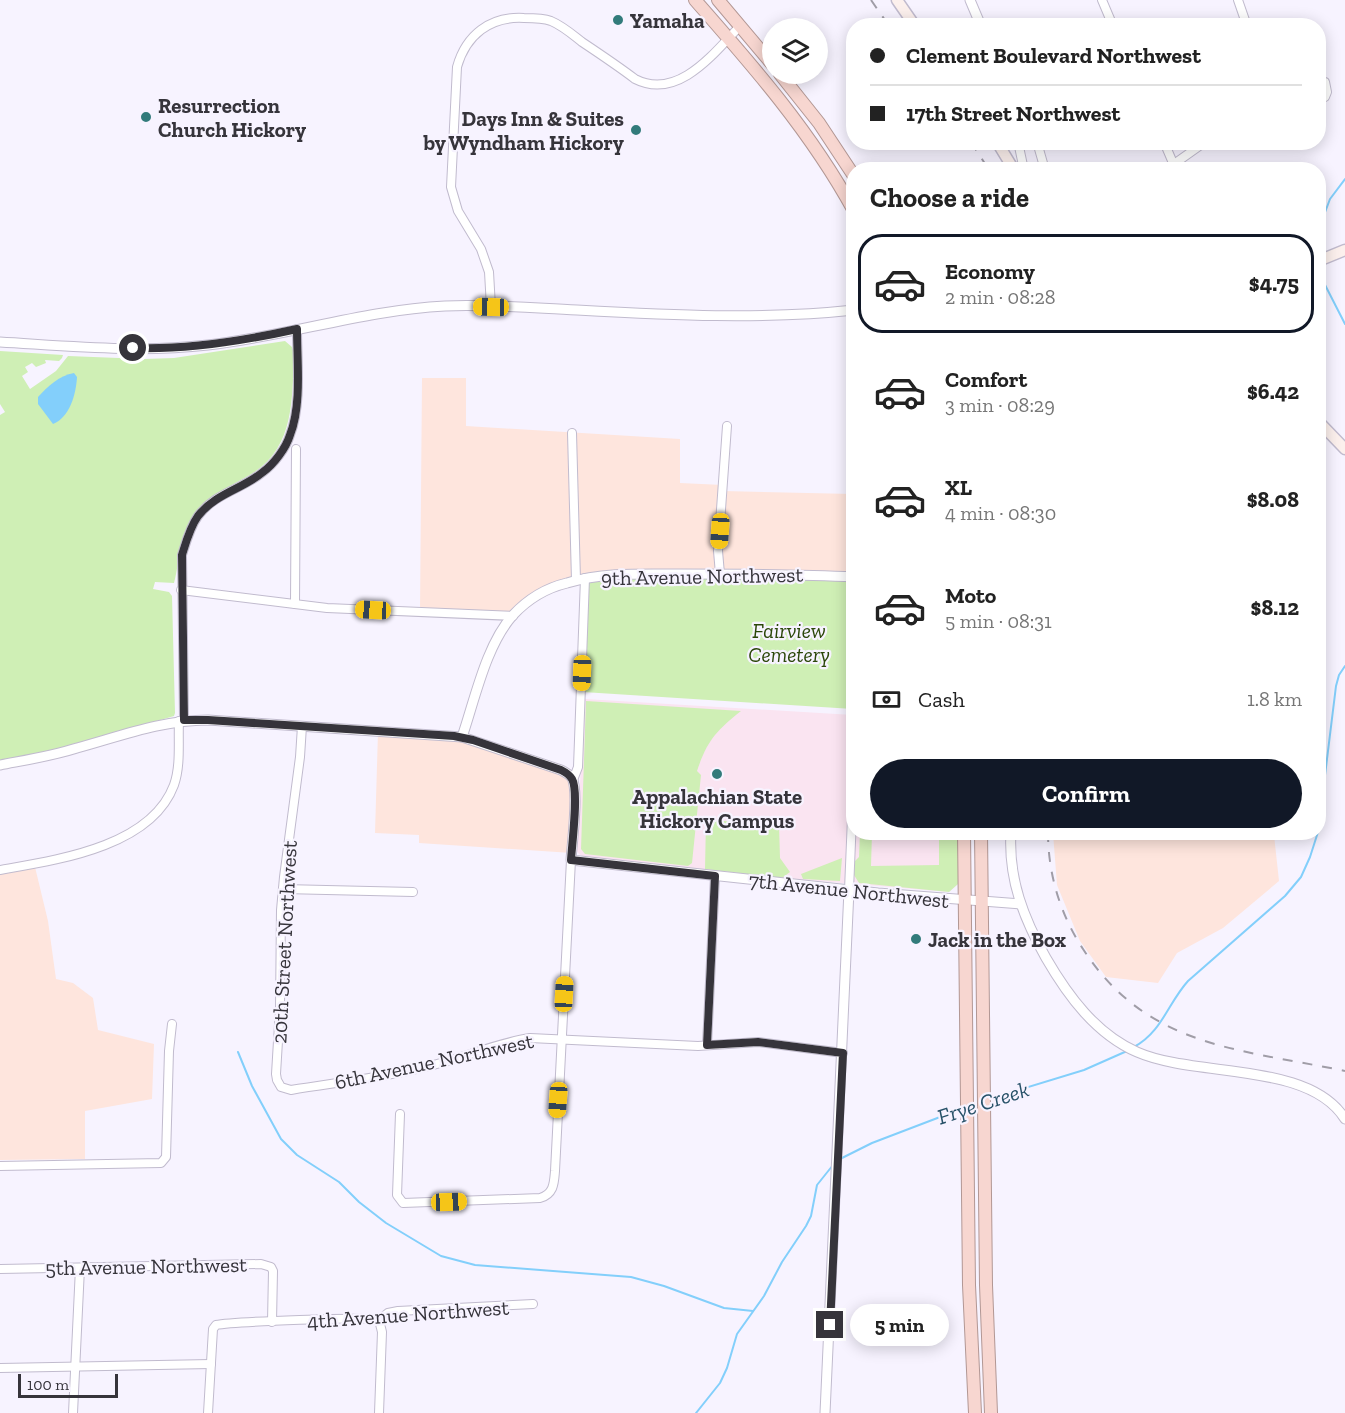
<!DOCTYPE html>
<meta charset="utf-8">
<style>
:root{--surface:#fff;--page:#f2f2f2;--text:#222;--muted:#767676;--line:#e0e0e0;--accent:#111827}
body{margin:0;font-family:"Zilla Slab",serif;background:var(--page);color:var(--text);height:100vh;display:flex;flex-direction:column;font-size:22px;white-space:nowrap}
*{box-sizing:border-box;margin:0}
p{font-size:20px;color:var(--muted)}
.icon{flex:none;width:33px;height:33px;fill:none;stroke:currentColor;stroke-width:2;stroke-linecap:round;stroke-linejoin:round}
.map{position:relative;flex:1;overflow:hidden}
.panel{position:absolute;left:846px;top:162px;width:480px;height:678px;display:flex;flex-direction:column;background:var(--surface);border-radius:24px;box-shadow:0 3px 15px #0003}
.panel>*{flex:none}
.hud{position:absolute;left:846px;top:18px;width:480px;height:132px;border-radius:24px;box-shadow:0 3px 15px #0003;display:grid;align-content:center;height:132px;padding:0 24px;background:var(--surface)}
.tools{position:absolute;left:762px;top:18px;display:grid;gap:12px}
.tools a{display:grid;place-items:center;width:66px;height:66px;border-radius:50%;background:var(--surface);box-shadow:0 3px 15px #0003;font-size:30px}
.scale{position:absolute;left:18px;bottom:15px;width:100px;box-sizing:border-box;padding-left:6px;border:3px solid #36343b;border-top:0;font-size:16px;line-height:21px;white-space:nowrap;color:#36343b;-webkit-text-stroke:4px #f7f3ff;paint-order:stroke}
.end{position:absolute;width:27px;height:27px;margin:-14px;border:8px solid #36343b;background:#fff;box-shadow:0 0 0 3px #fff}
.from{border-radius:50%}
.bubble{position:absolute;height:42px;border-radius:21px;background:var(--surface);box-shadow:0 3px 15px #0003;font-size:20px;font-weight:700;line-height:42px;text-align:center}
.car{position:absolute;width:18px;height:36px;margin:-18px -9px;border-radius:8px;box-shadow:0 0 4px 2px #0007;background:linear-gradient(#f5c518 24%,#345 0 40%,#f5c518 0 76%,#345 0 86%,#f5c518 0)}
.hud b{display:flex;align-items:center;gap:21px;height:57px;font-size:22px}
.hud b+b{border-top:2px solid var(--line)}
.hud i{width:15px;height:15px;background:var(--text)}
ul{padding:0;list-style:none}
li{display:flex;align-items:center;gap:18px;height:99px;margin:0 12px 9px;padding:0 12px;border:3px solid transparent;border-radius:24px}
li div{flex:1}
li b{display:block;font-size:22px}
li em{font-style:normal;font-weight:700}
li.selected{border-color:var(--accent)}
li>.icon{width:54px;height:54px;stroke-width:1.5}
h2{padding:0 24px;font-size:27px;line-height:72px}
.pay{display:flex;align-items:center;gap:15px;height:66px;padding:0 24px;font-size:22px}
.pay p{margin-inline-start:auto}
.primary-button{display:flex;gap:12px;margin-top:auto;padding:12px 24px}
.primary-button a{flex:1;height:69px;border-radius:36px;background:var(--accent);color:#fff;font-size:24px;font-weight:700;line-height:69px;text-align:center}
.map>svg:first-child{display:block}
.industrial{fill:#fee5dd}
.education{fill:#fae4f1}
.green{fill:#cfefb5}
.water{fill:#83cffb}
.lines{fill:none;stroke-linecap:round;stroke-linejoin:round}
.stream{stroke:#83cffb;stroke-width:2}
.minor-casing{stroke:#c1bbce;stroke-width:10}
.tertiary-casing{stroke:#c1bbce;stroke-width:11}
.secondary-casing{stroke:#c1bbce;stroke-width:13}
.trunk-casing{stroke:#b29794;stroke-width:14}
.minor{stroke:#fff;stroke-width:8}
.tertiary{stroke:#fff;stroke-width:9}
.secondary{stroke:#fcf0ed;stroke-width:10}
.trunk{stroke:#f7d6d0;stroke-width:12}
.rail{stroke:#a09da7;stroke-width:2;stroke-dasharray:10 10;stroke-linecap:butt}
.route{stroke:#36343b;stroke-width:8}
.poi-dot{fill:#327b7b;stroke:#f7f3ff;stroke-width:2}
.labels{text-anchor:middle;dominant-baseline:central;stroke-width:4.5;stroke-linejoin:round;paint-order:stroke}
.poi-label{font-size:21px;font-weight:bold;fill:#36343b;stroke:#f7f3ff;text-anchor:start}
.street-label{font-size:21px;fill:#36343b;stroke:#f7f3ff}
.park-label{font-size:21px;font-style:italic;fill:#2b4709;stroke:#f7f3ff}
.water-label{font-size:22px;font-style:italic;fill:#275168;stroke:#f7f3ff}
</style>
<div class="map">
<svg width="1345" height="1413" viewBox="0 0 1345 1413">
<rect width="100%" height="100%" fill="#f7f3ff"/>
<!-- industrial -->
<g class="industrial">
<polygon points="422,378 466,378 466,426 680,439 680,483 723,485 723,491 853,494 853,577 565,583 513,616 420,613"/>
<polygon points="378,732 473,740 573,780 572,853 419,843 419,835 375,833"/>
<polygon points="1261,833 1260,840 1274,835 1279,881 1223,928 1177,953 1158,983 1106,977 1080,941 1057,885 1053,833"/>
<polygon points="35,867 48,921 56,979 73,983 93,998 98,1030 154,1044 152,1099 85,1111 85,1159 0,1160 0,874"/>
</g>
<!-- education -->
<polygon class="education" points="585,699 853,715 854,832 958,833 958,884 949,892 748,875 584,857 579,854 576,850"/>
<!-- green -->
<g class="green">
<path d="M285,341l7,6 2,6c-2,47 1,97 -46,123 -21,12 -40,20 -55,41 -17,25 -12,41 -19,66l-19,-1 -2,7 16,3 3,4 3,117 -1,3 -96,28 -78,19v-348l5,-3 -5,-8v-53l63,4 -1,3 -3,3 -14,-1 1,3 -10,4 -4,-4 -7,4 3,5 -6,4 8,13 26,-18 12,-15 76,3 30,-1z"/>
<polygon points="618,578 808,579 853,581 853,709 583,692 587,581"/>
<path d="M586,701l155,10c-25,20 -34,30 -44,60l4,4 -9,88 -4,3 -103,-12 -4,-5z"/>
<polygon points="706,820 779,824 780,858 790,872 782,878 705,869"/>
<polygon points="860,833 872,833 871,866 939,865 939,833 958,833 958,884 949,892 859,883 854,875 854,862 859,857"/>
<polygon points="842,858 840,881 803,879 801,874"/>
</g>
<!-- water -->
<path class="water" d="M74,373l3,4c-1,17 -7,40 -24,47l-15,-20v-7c9,-10 22,-22 36,-24z"/>
<g class="lines">
<!-- stream -->
<g class="stream">
<polyline points="1318,231 1330,199 1345,179"/>
<polyline points="1322,279 1345,324"/>
<polyline points="1318,832 1336,686 1339,675 1345,666"/>
<path d="M1134,1047c28,-15 34,-44 54,-66l97,-85 16,-19 9,-20 8,-25"/>
<polyline points="238,1052 252,1086 281,1139 297,1155 339,1182 359,1202 386,1223 441,1256 475,1265 631,1277 664,1286 724,1308 753,1311"/>
<polyline points="989,1099 1084,1070 1127,1051"/>
<polyline points="840,1159 872,1143 961,1109"/>
<polyline points="696,1413 720,1383 727,1368 737,1334 764,1296 782,1262 806,1226 811,1216 817,1185 833,1165"/>
</g>
<defs>
<g id="minor">
<polyline points="1102,0 1113,26"/>
<polyline points="1238,0 1247,26"/>
<polyline points="1318,81 1325,82 1327,92 1325,97 1318,100"/>
<polyline points="1018,142 1024,170"/>
<polyline points="1037,142 1045,170"/>
<polyline points="1164,142 1176,170"/>
<polyline points="1174,164 1205,142"/>
<path d="M491,307l-2,-35 -8,-23 -23,-38 -7,-24 6,-120c9,-32 33,-51 67,-49 9,0 19,0 27,3 12,5 22,14 31,21 18,12 36,24 53,37 43,22 79,-26 105,-53"/>
<polyline points="572,433 576,580"/>
<polyline points="720,574 718,551 727,426"/>
<polyline points="181,590 327,608 513,616"/>
<polyline points="295,604 296,449"/>
<path d="M184,720l-2,-165c4,-13 8,-28 16,-39 18,-24 45,-27 65,-44 11,-8 23,-24 27,-37 12,-30 7,-74 7,-106"/>
<path d="M302,726l-2,31 -16,120 -3,33 -1,98 -4,66 1,6 4,7 10,3c48,-8 98,-13 146,-26 31,-8 61,-21 93,-26l168,8 60,-4 85,11"/>
<polyline points="573,780 578,767 585,578"/>
<path d="M0,870c57,-10 151,-23 174,-85 7,-20 4,-43 5,-64"/>
<polyline points="283,889 413,892"/>
<polyline points="849,890 854,769"/>
<polyline points="707,1045 715,876"/>
<path d="M400,1114l-3,81 6,8 137,-5c14,-4 14,-15 15,-27l16,-311"/>
<polyline points="0,1166 161,1163 166,1157 169,1051 172,1024"/>
<polyline points="0,1269 261,1264 271,1267 273,1271 272,1322"/>
<polyline points="379,1320 388,1313 398,1311 533,1304"/>
<polyline points="0,1368 211,1364"/>
<polyline points="73,1413 80,1268"/>
<path d="M208,1413l5,-84 3,-4c15,-3 154,-9 163,-5"/>
<polyline points="379,1413 382,1332 379,1320"/>
</g>
<g id="tertiary">
<polyline points="970,0 981,26"/>
<path d="M0,342c69,4 139,11 208,3 80,-9 157,-35 237,-39 44,-2 88,2 132,4 92,5 185,10 277,0"/>
<path d="M462,737c13,-38 24,-92 51,-122 14,-15 33,-27 54,-32 36,-11 75,-9 113,-9 58,0 116,0 174,3"/>
<path d="M0,765c26,-5 52,-9 77,-17 44,-12 85,-28 131,-28l254,17 99,33c4,2 8,4 11,8 7,13 0,65 -1,82l307,33 142,11"/>
<path d="M1011,832c-3,47 13,87 35,126 22,38 50,76 91,94 59,26 172,9 208,67"/>
<polyline points="825,1413 849,890"/>
</g>
<g id="secondary">
<polyline points="897,0 915,26"/>
<polyline points="997,142 1014,170"/>
<polyline points="1318,261 1345,250"/>
<polyline points="1318,421 1345,449"/>
</g>
<g id="trunk">
<path d="M695,0c58,66 116,132 159,211"/>
<polyline points="718,0 772,64"/>
<polyline points="780,74 819,123 854,176"/>
<polyline points="964,832 969,1285 975,1413"/>
<polyline points="981,832 986,1285 991,1413"/>
</g>
</defs>
<!-- minor casing -->
<use href="#minor" class="minor-casing"/>
<!-- tertiary casing -->
<use href="#tertiary" class="tertiary-casing"/>
<!-- secondary casing -->
<use href="#secondary" class="secondary-casing"/>
<!-- trunk casing -->
<use href="#trunk" class="trunk-casing"/>
<!-- minor -->
<use href="#minor" class="minor"/>
<!-- tertiary -->
<use href="#tertiary" class="tertiary"/>
<!-- secondary -->
<use href="#secondary" class="secondary"/>
<!-- trunk -->
<use href="#trunk" class="trunk"/>
<!-- rail -->
<g class="rail">
<polyline points="871,0 889,26"/>
<polyline points="971,142 989,170"/>
<path d="M1048,832c0,42 12,82 35,117 64,99 157,100 262,122"/>
</g>
</g>
<g class="lines">
<!-- route -->
<path class="route" d="M133,348c55,2 110,-7 164,-19 0,32 5,76 -7,106 -4,13 -16,29 -27,37 -20,17 -47,21 -65,44 -8,11 -12,26 -16,39l2,165h24l246,16 19,4 88,30c4,2 8,4 11,9 7,12 0,64 -1,81l144,16 -8,169 51,-3 85,11 -13,272"/>
</g>
<!-- markers -->
<g class="poi-dot">
<circle cx="618" cy="20" r="6"/>
<circle cx="146" cy="117" r="6"/>
<circle cx="636" cy="130" r="6"/>
<circle cx="717" cy="774" r="6"/>
<circle cx="916" cy="939" r="6"/>
</g>
<g class="labels">
<!-- poi labels -->
<g class="poi-label">
<text x="630" y="20">Yamaha</text>
<text x="158" y="105">Resurrection<tspan x="158" dy="24">Church Hickory</tspan></text>
<text x="624" y="118" text-anchor="end">Days Inn &amp; Suites<tspan x="624" dy="24">by Wyndham Hickory</tspan></text>
<text x="717" y="796" text-anchor="middle">Appalachian State<tspan x="717" dy="24">Hickory Campus</tspan></text>
<text x="928" y="939">Jack in the Box</text>
</g>
<!-- street labels -->
<g class="street-label">
<text transform="translate(702 576) rotate(-1)">9th Avenue Northwest</text>
<text transform="translate(849 890) rotate(6)">7th Avenue Northwest</text>
<text transform="translate(284 942) rotate(-87)">20th Street Northwest</text>
<text transform="translate(434 1061) rotate(-12)">6th Avenue Northwest</text>
<text transform="translate(146 1266) rotate(-1)">5th Avenue Northwest</text>
<text transform="translate(408 1314) rotate(-4)">4th Avenue Northwest</text>
</g>
<!-- park labels -->
<g class="park-label">
<text x="789" y="630">Fairview<tspan x="789" dy="24">Cemetery</tspan></text>
</g>
<!-- water labels -->
<g class="water-label">
<text transform="translate(983 1103) rotate(-18)">Frye Creek</text>
</g>
</g>
</svg>
<div class="tools">
<a><svg class="icon" aria-label="layers" viewBox="0 0 24 24"><path d="M12 4l9 5-9 5-9-5zM3 14l9 5 9-5"/></svg></a>
</div>
<div class="scale">100 m</div>
<i class="end from" style="left:133px;top:348px"></i>
<i class="end" style="left:830px;top:1325px"></i>
<div class="bubble" style="left:850px;top:1304px;width:99px">5 min</div>
<i class="car" style="left:491px;top:307px;rotate:271deg"></i>
<i class="car" style="left:720px;top:531px;rotate:184deg"></i>
<i class="car" style="left:373px;top:610px;rotate:273deg"></i>
<i class="car" style="left:582px;top:673px;rotate:182deg"></i>
<i class="car" style="left:564px;top:994px;rotate:3deg"></i>
<i class="car" style="left:558px;top:1100px;rotate:184deg"></i>
<i class="car" style="left:449px;top:1202px;rotate:88deg"></i>
<div class="hud">
<b><i class="from"></i>Clement Boulevard Northwest</b>
<b><i></i>17th Street Northwest</b>
</div>
<section class="panel">
<h2>Choose a ride</h2>
<ul>
<li class="selected"><svg class="icon" aria-label="car" viewBox="0 0 24 24"><path d="M5 17H2v-5l4-1 3-4h7l3 4 3 1v5h-3M9 17h6M6 11h13"/><circle cx="7" cy="17" r="2"/><circle cx="17" cy="17" r="2"/></svg><div><b>Economy</b><p>2 min · 08:28</p></div><em>$4.75</em></li>
<li><svg class="icon" aria-label="car" viewBox="0 0 24 24"><path d="M5 17H2v-5l4-1 3-4h7l3 4 3 1v5h-3M9 17h6M6 11h13"/><circle cx="7" cy="17" r="2"/><circle cx="17" cy="17" r="2"/></svg><div><b>Comfort</b><p>3 min · 08:29</p></div><em>$6.42</em></li>
<li><svg class="icon" aria-label="car" viewBox="0 0 24 24"><path d="M5 17H2v-5l4-1 3-4h7l3 4 3 1v5h-3M9 17h6M6 11h13"/><circle cx="7" cy="17" r="2"/><circle cx="17" cy="17" r="2"/></svg><div><b>XL</b><p>4 min · 08:30</p></div><em>$8.08</em></li>
<li><svg class="icon" aria-label="car" viewBox="0 0 24 24"><path d="M5 17H2v-5l4-1 3-4h7l3 4 3 1v5h-3M9 17h6M6 11h13"/><circle cx="7" cy="17" r="2"/><circle cx="17" cy="17" r="2"/></svg><div><b>Moto</b><p>5 min · 08:31</p></div><em>$8.12</em></li>
</ul>
<div class="pay"><svg class="icon" aria-label="cash" viewBox="0 0 24 24"><path d="M3 7h18v10H3z"/><circle cx="12" cy="12" r="2"/></svg>Cash<p>1.8 km</p></div>
<div class="primary-button"><a>Confirm</a></div>
</section>
</div>
